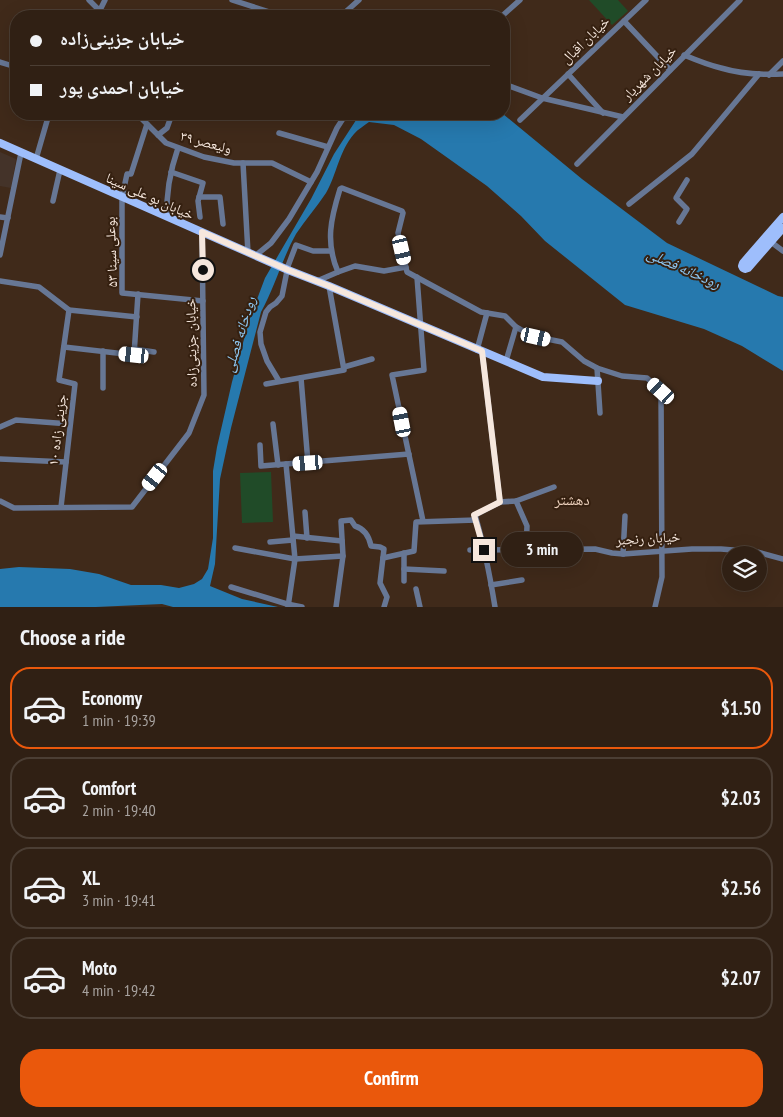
<!DOCTYPE html>
<meta charset="utf-8">
<style>
:root{--surface:#302014;--page:#3c2d22;--text:#f1f3f6;--muted:#a8a3a0;--line:#4b3e34;--accent:#ea580c}
body{margin:0;font-family:"PT Sans Narrow","Noto Naskh Arabic",sans-serif;background:var(--page);color:var(--text);height:100vh;display:flex;flex-direction:column;font-size:19px;white-space:nowrap}
*{box-sizing:border-box;margin:0}
p{font-size:16px;color:var(--muted)}
.icon{flex:none;width:28px;height:28px;fill:none;stroke:currentColor;stroke-width:2;stroke-linecap:round;stroke-linejoin:round}
.map{position:relative;height:607px;overflow:hidden}
.drawer{display:flex;flex-direction:column;background:var(--surface);flex:1}
.drawer>*{flex:none}
.guide{position:absolute;left:10px;top:10px;width:500px;height:110px;border-radius:20px;box-shadow:0 5px 20px #0002,0 0 0 1px var(--line);display:grid;align-content:center;height:110px;padding:0 20px;background:var(--surface)}
.buttons{position:absolute;left:722px;top:546px;display:grid;gap:10px}
.buttons a{display:grid;place-items:center;width:45px;height:45px;border-radius:50%;background:var(--surface);box-shadow:0 5px 20px #0002,0 0 0 1px var(--line);font-size:25px}
.end{position:absolute;width:22px;height:22px;margin:-11px;border:6px solid #f6e7dd;background:#111;box-shadow:0 0 0 2px #111}
.from{border-radius:50%}
.bubble{position:absolute;height:35px;border-radius:18px;background:var(--surface);box-shadow:0 5px 20px #0002,0 0 0 1px var(--line);font-size:16px;font-weight:800;line-height:35px;text-align:center}
.car{position:absolute;width:15px;height:30px;margin:-15px -8px;border-radius:6px;box-shadow:0 0 4px 1px #0007;background:linear-gradient(#fff 24%,#345 0 40%,#fff 0 76%,#345 0 86%,#fff 0)}
.guide b{display:flex;align-items:center;gap:18px;height:48px;font-size:19px}
.guide b+b{border-top:1px solid var(--line)}
.guide i{width:12px;height:12px;background:var(--text)}
ul{padding:0;list-style:none}
li{display:flex;align-items:center;gap:15px;height:82px;margin:0 10px 8px;padding:0 10px;border:2px solid var(--line);border-radius:20px}
li div{flex:1}
li b{display:block;font-size:19px}
li em{font-style:normal;font-weight:800}
li.active{border-color:var(--accent)}
li>.icon{width:45px;height:45px;stroke-width:1.5}
h2{padding:0 20px;font-size:22px;line-height:60px}
.primary-button{display:flex;gap:10px;margin-top:auto;padding:10px 20px}
.primary-button a{flex:1;height:58px;border-radius:20px;background:var(--accent);color:#fff;font-size:20px;font-weight:800;line-height:58px;text-align:center}
.map>svg:first-child{display:block}
.education{fill:#443329}
.green{fill:#204b28}
.water{fill:#2679ae}
.lines{fill:none;stroke-linecap:round;stroke-linejoin:round}
.minor{stroke:#677795;stroke-width:5.5}
.major{stroke:#9ebefc;stroke-width:8}
.route{stroke:#f6e7dd;stroke-width:6}
.labels{text-anchor:middle;dominant-baseline:central;stroke-width:4;stroke-linejoin:round;paint-order:stroke}
.street-label{font-size:14px;fill:#f6e7dd;stroke:#352010}
.water-label{font-size:15px;font-style:italic;fill:#8ec8f3;stroke:#352010}
.neighbourhood-label{font-size:15px;fill:#ebcfbb;stroke:#352010}
</style>
<div class="map">
<svg width="783" height="607" viewBox="0 0 783 607">
<rect width="100%" height="100%" fill="#402a1a"/>
<!-- education -->
<polygon class="education" points="0,152 16,159 11,188 0,186"/>
<!-- green -->
<g class="green">
<polygon points="589,0 618,0 628,11 612,25"/>
<polygon points="271,472 273,522 242,523 240,473"/>
</g>
<!-- water -->
<path class="water" d="M360,114h143l79,65 85,64 111,53 5,1v74l-41,-25 -38,-17 -79,-24 -80,-64 -24,-25 -34,-30 -35,-25 -31,-22 -27,-14 -25,-3c-5,4 -11,7 -15,12 -15,17 -17,40 -28,59 -9,14 -21,27 -30,41 -14,25 -21,53 -35,78l-30,116 -11,51 -5,85 -5,22 32,13 36,8h-105l-11,-3 -66,3h-96v-38l19,-2 51,2 29,5 32,11h30l18,3 15,-4 8,-5 6,-10 5,-31v-67l4,-24 15,-65 18,-64 15,-40 46,-79 23,-45z"/>
<g class="lines">
<!-- minor -->
<g class="minor">
<polyline points="89,0 104,15 108,16"/>
<polyline points="232,0 282,16"/>
<polyline points="100,10 105,0"/>
<polyline points="341,16 359,0"/>
<polyline points="502,16 520,0"/>
<polyline points="624,21 670,70"/>
<path d="M684,55c12,5 24,10 37,13 20,6 41,7 62,6"/>
<polyline points="0,62 16,67"/>
<polyline points="568,74 603,113"/>
<polyline points="769,75 783,61"/>
<polyline points="504,84 542,98 623,117"/>
<polyline points="133,114 140,117 166,143 204,157 234,163 272,163 311,182"/>
<polyline points="192,114 200,117"/>
<polyline points="520,120 646,0"/>
<polyline points="147,124 131,174 127,174 122,197 122,293 203,301"/>
<polyline points="279,133 328,147"/>
<polyline points="158,135 167,128 172,114"/>
<polyline points="36,159 49,114"/>
<polyline points="243,163 248,253"/>
<polyline points="577,164 740,0"/>
<polyline points="171,172 203,183 198,201 200,217"/>
<polyline points="199,197 220,197 223,224"/>
<polyline points="53,201 60,170"/>
<polyline points="629,204 692,154 759,74"/>
<polyline points="0,217 8,218"/>
<path d="M167,217c-1,-24 3,-46 11,-69"/>
<polyline points="679,222 687,209 676,198 687,180"/>
<polyline points="771,242 783,251"/>
<polyline points="0,255 21,153"/>
<polyline points="255,256 271,243 289,219 317,172 337,128 346,114"/>
<path d="M338,272c-13,-30 -7,-54 2,-83l2,-1 60,23 1,2 -5,20 9,39 74,40 24,4 11,11 9,5 12,5 25,5 22,19 13,7 25,8 25,2 14,13 1,186 -7,30"/>
<polyline points="417,277 424,370 392,375 423,521"/>
<polyline points="0,281 39,287 69,310 137,317"/>
<polyline points="317,281 338,272 355,266 384,271 406,267"/>
<polyline points="64,347 134,355 138,294"/>
<polyline points="134,349 154,352"/>
<polyline points="477,350 487,313"/>
<path d="M482,351l18,151 -25,13c9,30 15,61 20,92"/>
<polyline points="506,361 516,327"/>
<polyline points="344,367 372,359"/>
<polyline points="597,368 600,413"/>
<polyline points="301,378 308,463"/>
<polyline points="279,381 267,361 261,344 260,332 266,312 270,307 276,303 282,296 288,266 296,245 313,251 331,251"/>
<polyline points="266,384 344,370 329,286"/>
<polyline points="103,388 103,351"/>
<polyline points="273,424 278,465"/>
<polyline points="0,427 16,420 70,424"/>
<polyline points="260,445 261,466 409,454"/>
<polyline points="0,459 66,462"/>
<polyline points="286,464 295,559 288,607"/>
<polyline points="0,501 14,508 132,507 189,433 204,395 202,232"/>
<polyline points="516,501 527,526 526,549"/>
<polyline points="500,502 516,501 554,487"/>
<polyline points="61,507 75,384 59,380 69,310"/>
<polyline points="305,512 307,538"/>
<polyline points="293,536 342,541"/>
<polyline points="270,542 293,540"/>
<polyline points="235,548 295,559 343,556"/>
<polyline points="470,550 595,549 612,553 623,554 692,549 721,549 757,552 783,559"/>
<polyline points="404,553 404,581"/>
<polyline points="623,554 625,516"/>
<polyline points="383,558 414,551 416,522 476,520"/>
<polyline points="404,569 444,571"/>
<polyline points="491,585 522,580"/>
<polyline points="231,587 287,604 302,607"/>
<polyline points="416,589 420,607"/>
<path d="M336,607l7,-51 -2,-35 10,-1 4,6c10,3 14,10 16,20l9,1 4,2 -4,34 7,14 -3,10"/>
</g>
<!-- major -->
<g class="major">
<polyline points="0,143 288,270 329,286 543,377 598,381"/>
<polyline points="783,217 743,263 742,266 743,268 745,269 748,268 783,228"/>
</g>
</g>
<g class="lines">
<!-- route -->
<polyline class="route" points="203,270 202,232 288,270 329,286 482,351 500,502 474,515 484,550"/>
</g>
<g class="labels">
<!-- street labels -->
<g class="street-label">
<text transform="translate(585 40) rotate(-44)">خیابان اقبال</text>
<text transform="translate(649 73) rotate(-45)">خیابان شهریار</text>
<text transform="translate(206 142) rotate(15)">ولیعصر ۳۹</text>
<text transform="translate(150 196) rotate(24)">خیابان بو علی سینا</text>
<text transform="translate(111 252) rotate(-92)">بوعلی سینا ۵۳</text>
<text transform="translate(191 343) rotate(-91)">خیابان جزینی‌زاده</text>
<text transform="translate(57 430) rotate(-83)">جزینی زاده ۱۰</text>
<text transform="translate(648 538) rotate(-3)">خیابان رنجبر</text>
</g>
<!-- water labels -->
<g class="water-label">
<text transform="translate(684 268) rotate(24)">رودخانه فصلی</text>
<text transform="translate(239 334) rotate(-73)">رودخانه فصلی</text>
</g>
<!-- neighbourhood labels -->
<g class="neighbourhood-label">
<text x="572" y="499">دهشتر</text>
</g>
</g>
</svg>
<div class="buttons">
<a><svg class="icon" aria-label="layers" viewBox="0 0 24 24"><path d="M12 4l9 5-9 5-9-5zM3 14l9 5 9-5"/></svg></a>
</div>
<i class="end from" style="left:203px;top:270px"></i>
<i class="end" style="left:484px;top:550px"></i>
<div class="bubble" style="left:501px;top:532px;width:82px">3 min</div>
<i class="car" style="left:402px;top:250px;rotate:167deg"></i>
<i class="car" style="left:536px;top:337px;rotate:103deg"></i>
<i class="car" style="left:134px;top:355px;rotate:276deg"></i>
<i class="car" style="left:661px;top:391px;rotate:312deg"></i>
<i class="car" style="left:402px;top:422px;rotate:349deg"></i>
<i class="car" style="left:308px;top:463px;rotate:266deg"></i>
<i class="car" style="left:155px;top:477px;rotate:218deg"></i>
<div class="guide">
<b><i class="from"></i>خیابان جزینی‌زاده</b>
<b><i></i>خیابان احمدی پور</b>
</div>
</div>
<section class="drawer">
<h2>Choose a ride</h2>
<ul>
<li class="active"><svg class="icon" aria-label="car" viewBox="0 0 24 24"><path d="M5 17H2v-5l4-1 3-4h7l3 4 3 1v5h-3M9 17h6M6 11h13"/><circle cx="7" cy="17" r="2"/><circle cx="17" cy="17" r="2"/></svg><div><b>Economy</b><p>1 min · 19:39</p></div><em>$1.50</em></li>
<li><svg class="icon" aria-label="car" viewBox="0 0 24 24"><path d="M5 17H2v-5l4-1 3-4h7l3 4 3 1v5h-3M9 17h6M6 11h13"/><circle cx="7" cy="17" r="2"/><circle cx="17" cy="17" r="2"/></svg><div><b>Comfort</b><p>2 min · 19:40</p></div><em>$2.03</em></li>
<li><svg class="icon" aria-label="car" viewBox="0 0 24 24"><path d="M5 17H2v-5l4-1 3-4h7l3 4 3 1v5h-3M9 17h6M6 11h13"/><circle cx="7" cy="17" r="2"/><circle cx="17" cy="17" r="2"/></svg><div><b>XL</b><p>3 min · 19:41</p></div><em>$2.56</em></li>
<li><svg class="icon" aria-label="car" viewBox="0 0 24 24"><path d="M5 17H2v-5l4-1 3-4h7l3 4 3 1v5h-3M9 17h6M6 11h13"/><circle cx="7" cy="17" r="2"/><circle cx="17" cy="17" r="2"/></svg><div><b>Moto</b><p>4 min · 19:42</p></div><em>$2.07</em></li>
</ul>
<div class="primary-button"><a>Confirm</a></div>
</section>
